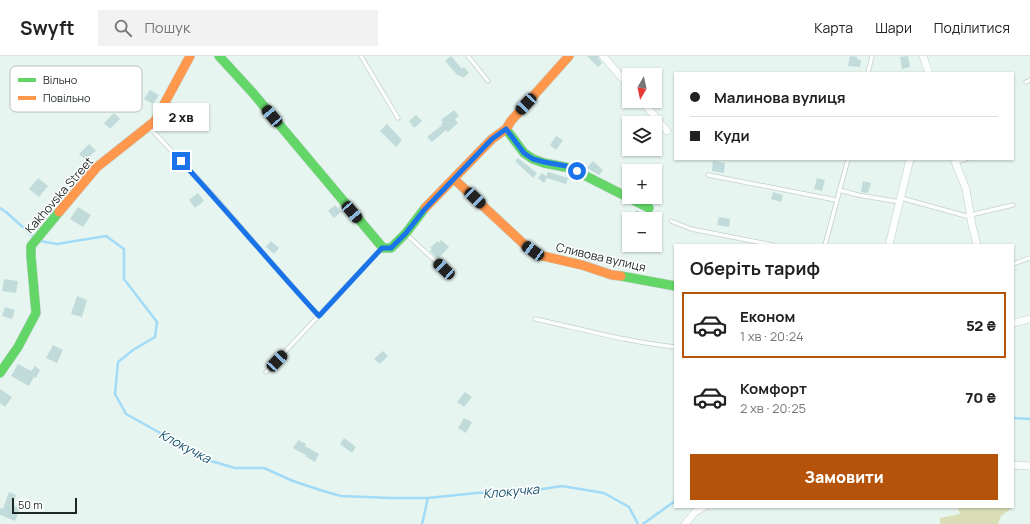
<!DOCTYPE html>
<html lang="uk">
<meta charset="utf-8">
<style>
:root{--surface:#fff;--page:#f2f2f2;--text:#222;--muted:#767676;--line:#e0e0e0;--accent:#b45309}
body{margin:0;font-family:Manrope,sans-serif;background:var(--page);color:var(--text);height:100vh;display:flex;flex-direction:column;font-size:15px;white-space:nowrap}
*{box-sizing:border-box;margin:0}
p{font-size:13px;color:var(--muted)}
.icon{flex:none;width:22px;height:22px;fill:none;stroke:currentColor;stroke-width:2;stroke-linecap:round;stroke-linejoin:round}
.map{position:relative;flex:1;overflow:hidden}
.panel{position:absolute;left:674px;top:188px;width:340px;height:264px;display:flex;flex-direction:column;background:var(--surface);border-radius:0px;box-shadow:0 1px 3px #0004}
.panel>*{flex:none}
.banner{position:absolute;left:674px;top:16px;width:340px;height:88px;border-radius:0px;box-shadow:0 1px 3px #0004;display:grid;align-content:center;height:88px;padding:0 16px;background:var(--surface)}
.needle{width:26px;rotate:189deg}
.buttons{position:absolute;left:622px;top:12px;display:grid;gap:8px}
.buttons a{display:grid;place-items:center;width:40px;height:40px;border-radius:0px;background:var(--surface);box-shadow:0 1px 3px #0004;font-size:20px}
.scale{position:absolute;left:12px;bottom:10px;width:65px;box-sizing:border-box;padding-left:4px;border:2px solid #1e2825;border-top:0;font-size:11px;line-height:14px;white-space:nowrap;color:#1e2825;-webkit-text-stroke:3px #fff;paint-order:stroke}
.end{position:absolute;width:18px;height:18px;margin:-9px;border:5px solid #1a73e8;background:#fff;box-shadow:0 0 0 2px #fff}
.from{border-radius:50%}
.bubble{position:absolute;height:28px;border-radius:0px;background:var(--surface);box-shadow:0 1px 3px #0004;font-size:13px;font-weight:800;line-height:28px;text-align:center}
.car{position:absolute;width:12px;height:24px;margin:-12px -6px;border-radius:5px;box-shadow:0 0 3px 1px #0007;background:linear-gradient(#222 24%,#8ab4d8 0 40%,#222 0 76%,#8ab4d8 0 86%,#222 0)}
.banner b{display:flex;align-items:center;gap:14px;height:38px;font-size:15px}
.banner b+b{border-top:1px solid var(--line)}
.banner i{width:10px;height:10px;background:var(--text)}
ul{padding:0;list-style:none}
li{display:flex;align-items:center;gap:12px;height:66px;margin:0 8px 6px;padding:0 8px;border:2px solid transparent;border-radius:0px}
li div{flex:1}
li b{display:block;font-size:15px}
li em{font-style:normal;font-weight:800}
li.on{border-color:var(--accent)}
li>.icon{width:36px;height:36px;stroke-width:1.5}
h2{padding:0 16px;font-size:18px;line-height:48px}
.cta{display:flex;gap:8px;margin-top:auto;padding:8px 16px}
.cta a{flex:1;height:46px;border-radius:0px;background:var(--accent);color:#fff;font-size:16px;font-weight:800;line-height:46px;text-align:center}
header{display:flex;align-items:center;gap:24px;box-sizing:border-box;height:56px;padding:0 20px;background:var(--surface);border-bottom:1px solid var(--line)}
header strong{font-size:19px}
nav{display:flex;gap:22px;margin-inline-start:auto;font-size:14px}
.search{width:280px;height:36px;background:var(--page);display:flex;align-items:center;gap:10px;box-sizing:border-box;padding:0 14px;border-radius:0px;color:var(--muted);font-size:15px}
.map>svg:first-child{display:block}
.green{fill:#dadeb7}
.lines{fill:none;stroke-linecap:round;stroke-linejoin:round}
.stream{stroke:#a2dbf8;stroke-width:2.5}
.building{fill:#c1dbdb}
.lane-casing{stroke:#c4d0cb;stroke-width:5}
.street-casing{stroke:#c4d0cb;stroke-width:8}
.fast-casing{stroke:#c4d0cb;stroke-width:10}
.slow-casing{stroke:#c4d0cb;stroke-width:10}
.lane{stroke:#fbfefd;stroke-width:3.5}
.street{stroke:#fbfefd;stroke-width:7}
.fast{stroke:#63d668;stroke-width:9}
.slow{stroke:#ff974d;stroke-width:9}
.route{stroke:#1a73e8;stroke-width:5}
.labels{text-anchor:middle;dominant-baseline:central;stroke-width:3;stroke-linejoin:round;paint-order:stroke}
.street-label{font-size:12px;fill:#1e2825;stroke:#fff}
.water-label{font-size:13px;font-style:italic;fill:#144f6c;stroke:#fff}
.key{fill:#fff;stroke:#bcbebe;stroke-width:1}
.key-label{font-size:11px;fill:#1e2825}
</style>
<header>
<strong>Swyft</strong>
<div class="search"><svg class="icon" aria-label="search" viewBox="0 0 24 24"><circle cx="10" cy="10" r="6"/><path d="M15 15l6 6"/></svg>Пошук</div>
<nav><a>Карта</a><a>Шари</a><a>Поділитися</a></nav>
</header>
<div class="map">
<svg width="1030" height="468" viewBox="0 0 1030 468">
<rect width="100%" height="100%" fill="#e6f5ef"/>
<!-- green -->
<polygon class="green" points="958,451 1013,451 1001,460 998,468 940,468 940,462 960,458"/>
<g class="lines">
<!-- stream -->
<g class="stream">
<polyline points="0,152 6,156 34,181"/>
<polyline points="40,185 57,188 106,180 124,193 124,223 157,266 155,281 133,294 118,306 115,338 126,358 211,405 235,412 264,412 293,425 323,435 341,440 391,442 428,442 476,437 536,434 562,430 604,437 629,451 638,468"/>
<polyline points="1013,362 1030,363"/>
<polyline points="422,468 428,442"/>
<polyline points="643,468 675,445"/>
</g>
</g>
<!-- building -->
<g class="building">
<polygon points="451,0 462,13 464,11 469,17 463,22 459,19 458,20 445,5"/>
<polygon points="587,0 598,0 599,3 602,7 598,11"/>
<polygon points="850,0 858,1 857,3 861,4 860,11 848,10"/>
<polygon points="908,0 910,11 902,13 900,1"/>
<polygon points="150,34 159,39 153,48 144,43"/>
<polygon points="192,54 200,66 194,71 185,58"/>
<polygon points="454,54 459,60 455,63 458,67 448,76 446,74 432,86 427,81 442,69 441,68 443,66 441,64"/>
<polygon points="114,57 120,63 110,73 104,67"/>
<polygon points="416,59 422,65 414,72 409,65"/>
<polygon points="387,68 402,84 396,91 380,75"/>
<polygon points="556,80 563,84 556,94 550,89"/>
<polygon points="89,88 96,95 85,104 79,98"/>
<polygon points="518,102 537,117 533,122 515,105"/>
<polygon points="593,105 603,114 599,119 587,112"/>
<polygon points="713,105 725,107 724,117 712,115"/>
<polygon points="548,116 568,122 566,128 547,122 544,127 538,122 542,117 546,120"/>
<polygon points="38,122 48,130 39,141 29,133"/>
<polygon points="817,122 825,124 822,135 814,133"/>
<polygon points="863,125 871,127 868,137 861,136"/>
<polygon points="773,136 783,139 781,146 771,143"/>
<polygon points="198,137 204,145 195,152 189,144"/>
<polygon points="335,149 341,156 334,162 328,155"/>
<polygon points="78,151 91,159 83,171 70,163"/>
<polygon points="636,154 655,163 631,163"/>
<polygon points="719,161 730,163 729,171 717,169"/>
<polygon points="441,184 449,191 438,203 430,195 432,193 430,192 437,185 439,187"/>
<polygon points="271,185 279,192 274,198 266,191"/>
<polygon points="4,223 18,225 16,237 2,235"/>
<polygon points="77,240 87,244 82,261 71,258"/>
<polygon points="5,251 15,254 12,263 2,260"/>
<polygon points="53,289 63,294 57,307 46,302"/>
<polygon points="383,295 388,300 380,308 374,303"/>
<polygon points="18,308 31,315 35,310 40,314 36,322 34,321 29,330 11,320"/>
<polygon points="0,333 12,341 5,351 0,347"/>
<polygon points="465,336 472,341 464,351 457,346"/>
<polygon points="464,362 472,366 466,377 458,372"/>
<polygon points="344,382 356,391 352,397 340,388"/>
<polygon points="298,384 306,388 305,390 319,398 315,406 305,400 306,399 293,392"/>
<polygon points="9,436 16,439 12,449 20,452 15,465 0,459 0,452 3,453"/>
</g>
<g class="lines">
<defs>
<g id="lane">
<polyline points="361,0 398,62"/>
<polyline points="468,0 488,25"/>
<polyline points="868,17 872,0"/>
<polyline points="1026,26 1030,24"/>
<polyline points="150,72 213,139 284,221 319,260"/>
<polyline points="956,106 966,103"/>
<polyline points="708,119 836,144"/>
<polyline points="839,134 858,139 900,146"/>
<polyline points="901,142 966,160 1013,149"/>
<polyline points="671,165 691,173 773,189"/>
<polyline points="406,178 444,213"/>
<polyline points="825,189 848,103"/>
<polyline points="1013,208 1030,202"/>
<path d="M535,263c47,10 93,23 140,28"/>
<polyline points="266,316 382,192"/>
</g>
<g id="street">
<polyline points="603,0 629,30"/>
<polyline points="923,0 929,17"/>
<polyline points="642,45 667,75"/>
<polyline points="954,103 966,133 972,169 977,189"/>
<polyline points="889,189 910,103"/>
<polyline points="1013,267 1030,263"/>
<polyline points="1013,409 1030,410"/>
<polyline points="685,468 695,456 704,451"/>
</g>
<g id="fast">
<polyline points="219,0 252,36 383,192 391,192 406,177 425,152"/>
<polyline points="506,73 524,97 533,103 544,107 570,112 649,152"/>
<polyline points="621,220 675,230"/>
<polyline points="0,317 18,291 36,257 31,200 31,190 59,156"/>
</g>
<g id="slow">
<polyline points="454,123 526,190 533,195 543,200 582,209 612,219 621,220"/>
<polyline points="425,152 492,83 506,73 511,65 569,0"/>
<polyline points="59,156 97,111 155,65 190,0"/>
</g>
</defs>
<!-- lane casing -->
<use href="#lane" class="lane-casing"/>
<!-- street casing -->
<use href="#street" class="street-casing"/>
<!-- fast casing -->
<use href="#fast" class="fast-casing"/>
<!-- slow casing -->
<use href="#slow" class="slow-casing"/>
<!-- lane -->
<use href="#lane" class="lane"/>
<!-- street -->
<use href="#street" class="street"/>
<!-- fast -->
<use href="#fast" class="fast"/>
<!-- slow -->
<use href="#slow" class="slow"/>
</g>
<g class="lines">
<!-- route -->
<path class="route" d="M181,105c47,51 91,104 138,155l63,-68h9l15,-15 18,-23 68,-71 14,-10 18,24 9,6 11,3 22,4 11,5"/>
</g>
<g class="labels">
<!-- street labels -->
<g class="street-label">
<text transform="translate(59 139) rotate(-49)">Kakhovska Street</text>
<text transform="translate(601 201) rotate(13)">Сливова вулиця</text>
</g>
<!-- water labels -->
<g class="water-label">
<text transform="translate(185 390) rotate(28)">Клокучка</text>
<text transform="translate(511 435) rotate(-5)">Клокучка</text>
</g>
</g>
<!-- legend -->
<rect x="10" y="10" width="132" height="46" rx="6" class="key"/>
<rect x="18" y="22" width="18" height="4" fill="#63d668"/>
<rect x="18" y="40" width="18" height="4" fill="#ff974d"/>
<g class="key-label">
<text x="43" y="28">Вільно</text>
<text x="43" y="46">Повільно</text>
</g>
</svg>
<div class="buttons">
<a><svg class="needle" viewBox="-14 -14 28 28"><path d="M0-13l5 13h-10z" fill="#e53935"/><path d="M0 13l5-13h-10z" fill="#767676"/></svg></a>
<a><svg class="icon" aria-label="layers" viewBox="0 0 24 24"><path d="M12 4l9 5-9 5-9-5zM3 14l9 5 9-5"/></svg></a>
<a>+</a>
<a>−</a>
</div>
<div class="scale">50 m</div>
<i class="end from" style="left:577px;top:115px"></i>
<i class="end" style="left:181px;top:105px"></i>
<div class="bubble" style="left:153px;top:47px;width:56px">2 хв</div>
<i class="car" style="left:526px;top:48px;rotate:223deg"></i>
<i class="car" style="left:272px;top:60px;rotate:320deg"></i>
<i class="car" style="left:475px;top:142px;rotate:134deg"></i>
<i class="car" style="left:352px;top:156px;rotate:140deg"></i>
<i class="car" style="left:533px;top:195px;rotate:306deg"></i>
<i class="car" style="left:444px;top:213px;rotate:313deg"></i>
<i class="car" style="left:277px;top:305px;rotate:43deg"></i>
<div class="banner">
<b><i class="from"></i>Малинова вулиця</b>
<b><i></i>Куди</b>
</div>
<section class="panel">
<h2>Оберіть тариф</h2>
<ul>
<li class="on"><svg class="icon" aria-label="car" viewBox="0 0 24 24"><path d="M5 17H2v-5l4-1 3-4h7l3 4 3 1v5h-3M9 17h6M6 11h13"/><circle cx="7" cy="17" r="2"/><circle cx="17" cy="17" r="2"/></svg><div><b>Економ</b><p>1 хв · 20:24</p></div><em>52 ₴</em></li>
<li><svg class="icon" aria-label="car" viewBox="0 0 24 24"><path d="M5 17H2v-5l4-1 3-4h7l3 4 3 1v5h-3M9 17h6M6 11h13"/><circle cx="7" cy="17" r="2"/><circle cx="17" cy="17" r="2"/></svg><div><b>Комфорт</b><p>2 хв · 20:25</p></div><em>70 ₴</em></li>
</ul>
<div class="cta"><a>Замовити</a></div>
</section>
</div>
